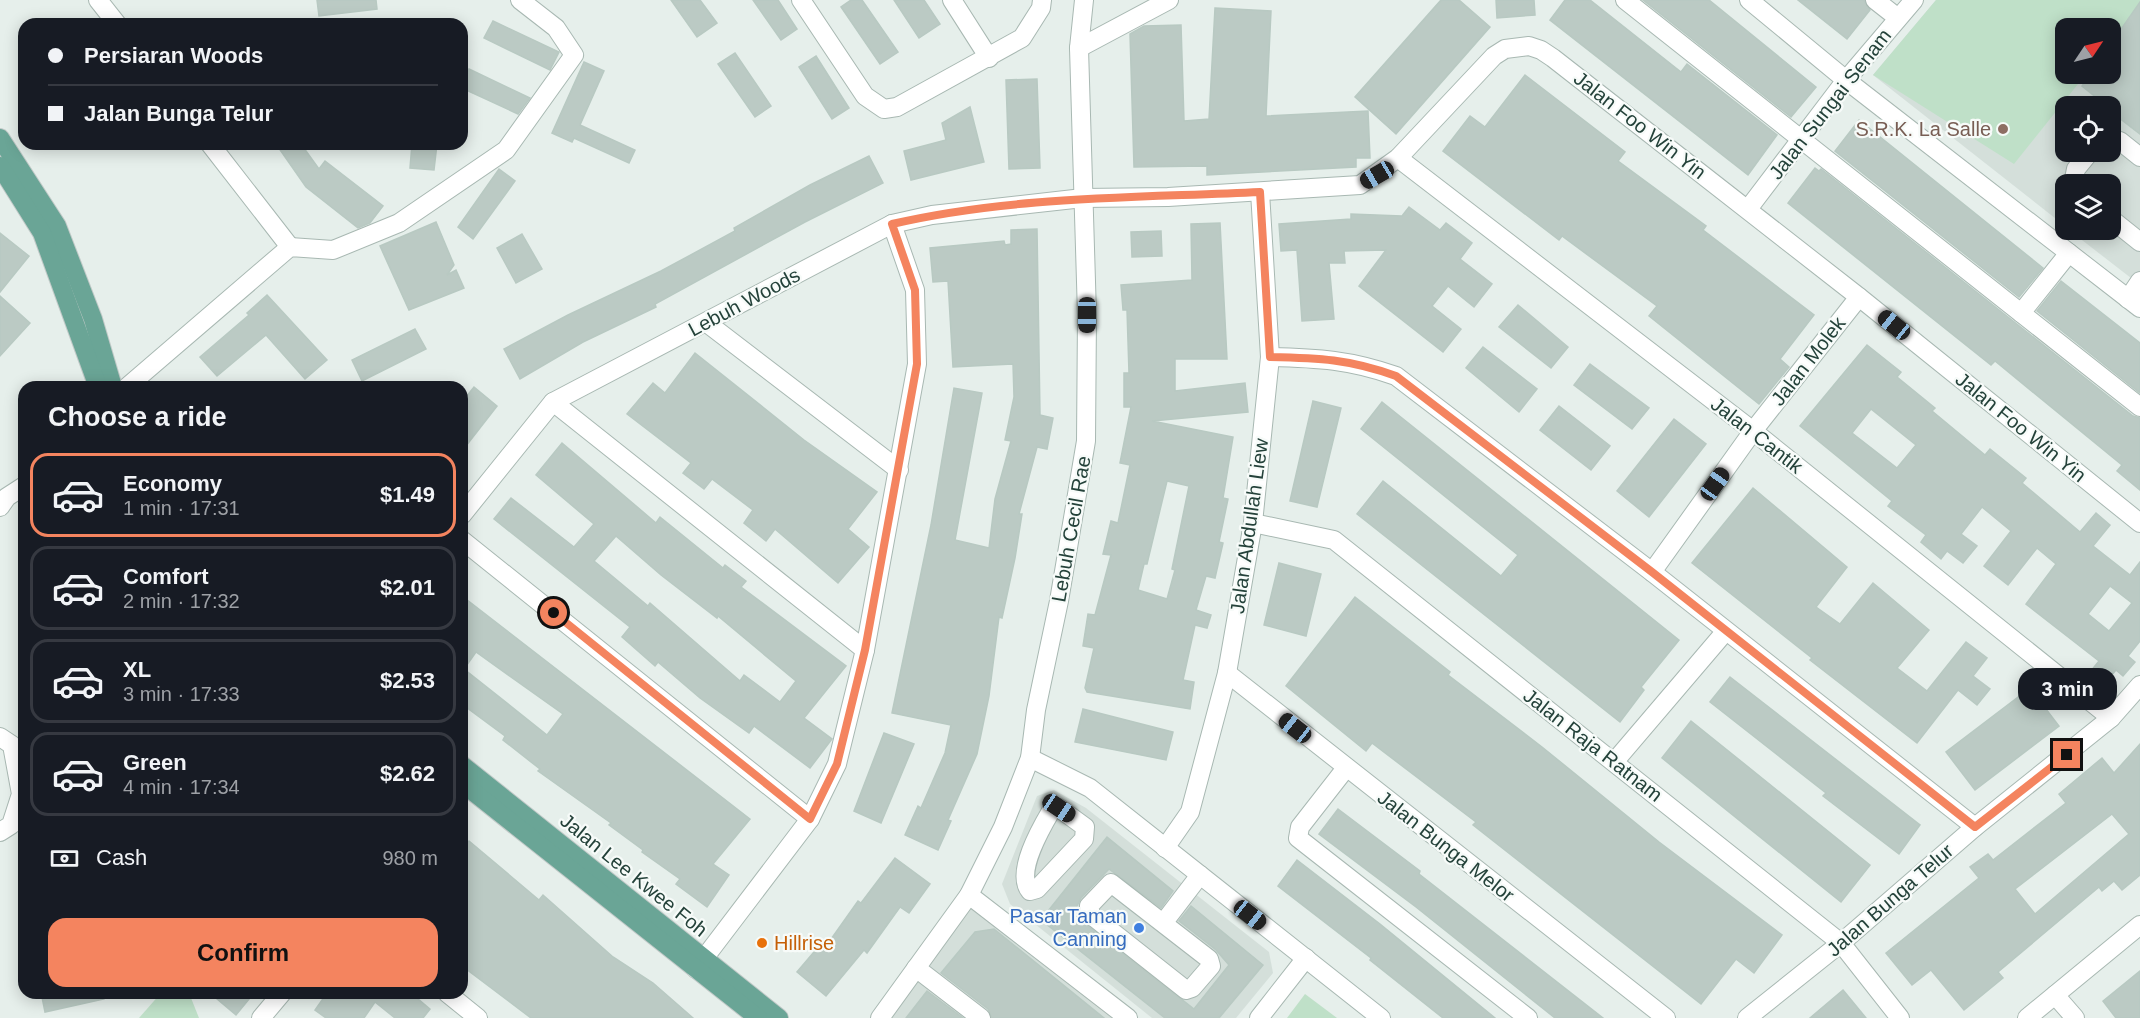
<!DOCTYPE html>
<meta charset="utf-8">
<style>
:root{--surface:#171b24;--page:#20242c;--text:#f1f3f6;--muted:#9ea1a6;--line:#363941;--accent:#f4845f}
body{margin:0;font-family:Arial,sans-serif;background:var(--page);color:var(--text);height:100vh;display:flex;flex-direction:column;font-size:22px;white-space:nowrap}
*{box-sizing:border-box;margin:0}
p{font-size:20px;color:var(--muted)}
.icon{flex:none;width:33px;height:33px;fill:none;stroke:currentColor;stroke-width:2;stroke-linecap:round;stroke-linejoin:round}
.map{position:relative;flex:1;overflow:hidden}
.side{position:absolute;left:18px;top:381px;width:450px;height:618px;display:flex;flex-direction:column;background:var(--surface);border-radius:18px;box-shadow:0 3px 15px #0003}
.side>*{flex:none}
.hud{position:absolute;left:18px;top:18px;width:450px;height:132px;border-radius:18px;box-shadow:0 3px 15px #0003;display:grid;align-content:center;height:132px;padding:0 30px;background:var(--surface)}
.needle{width:39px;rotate:55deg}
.tools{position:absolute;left:2055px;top:18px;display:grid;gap:12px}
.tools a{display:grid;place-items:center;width:66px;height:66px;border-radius:12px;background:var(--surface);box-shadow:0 3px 15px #0003;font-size:30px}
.end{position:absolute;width:27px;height:27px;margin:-14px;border:8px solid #f4845f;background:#111;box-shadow:0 0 0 3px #111}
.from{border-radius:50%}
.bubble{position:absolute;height:42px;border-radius:18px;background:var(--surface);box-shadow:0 3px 15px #0003;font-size:20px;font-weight:700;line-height:42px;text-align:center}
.car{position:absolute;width:18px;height:36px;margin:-18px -9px;border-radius:8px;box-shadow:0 0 4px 2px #0007;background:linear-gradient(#222 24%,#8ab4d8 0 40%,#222 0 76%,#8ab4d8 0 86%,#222 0)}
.hud b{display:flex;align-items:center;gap:21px;height:57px;font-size:22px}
.hud b+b{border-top:2px solid var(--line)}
.hud i{width:15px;height:15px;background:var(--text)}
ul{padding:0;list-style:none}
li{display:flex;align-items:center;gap:18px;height:84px;margin:0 12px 9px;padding:0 18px;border:3px solid var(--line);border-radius:18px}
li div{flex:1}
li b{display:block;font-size:22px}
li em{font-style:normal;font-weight:700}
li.current{border-color:var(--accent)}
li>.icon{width:54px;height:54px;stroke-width:1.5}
h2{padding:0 30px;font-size:27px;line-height:72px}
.pay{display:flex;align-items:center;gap:15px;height:66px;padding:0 30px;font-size:22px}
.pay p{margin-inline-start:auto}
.cta{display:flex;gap:12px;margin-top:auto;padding:12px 30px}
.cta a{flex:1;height:69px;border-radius:18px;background:var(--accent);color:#111;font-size:24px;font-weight:700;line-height:69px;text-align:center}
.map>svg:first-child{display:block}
.built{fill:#d4dfda;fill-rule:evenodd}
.green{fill:#bfe0c8}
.building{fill:#bbcac4;stroke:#b8c9c2;stroke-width:1.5;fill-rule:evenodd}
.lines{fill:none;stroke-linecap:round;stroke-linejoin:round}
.minor-casing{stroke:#a8b8b2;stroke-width:20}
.major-casing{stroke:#c2cac8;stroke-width:20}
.minor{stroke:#fff;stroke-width:18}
.major{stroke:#6aa596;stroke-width:18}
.route{stroke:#f4845f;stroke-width:8}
.education-dot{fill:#8d6e63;stroke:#f7fbf9;stroke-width:2}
.shop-dot{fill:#3f7fe0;stroke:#f7fbf9;stroke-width:2}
.food-dot{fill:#e8710a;stroke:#f7fbf9;stroke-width:2}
.labels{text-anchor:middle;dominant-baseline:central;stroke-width:4.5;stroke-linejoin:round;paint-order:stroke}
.street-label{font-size:20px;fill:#24423a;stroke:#f7fbf9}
.education-label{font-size:20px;fill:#785e54;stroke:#f7fbf9;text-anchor:end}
.shop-label{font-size:20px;fill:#366cbe;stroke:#f7fbf9;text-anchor:end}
.food-label{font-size:20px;fill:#c56008;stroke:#f7fbf9;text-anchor:start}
</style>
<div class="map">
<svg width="2140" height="1018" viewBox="0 0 2140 1018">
<rect width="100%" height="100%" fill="#e6efeb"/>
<!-- built -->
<g class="built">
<path d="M1936,0h204v285l-71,-55h41v-46h-44l-1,42 -192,-151zM2066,28h44v46h-44zM2066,106h44v46h-44z"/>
<polygon points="1054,790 1086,808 1269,952 1273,973 1236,1018 1152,1018 1010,904 1002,884 1037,796"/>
<polygon points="970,899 1126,1018 887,1018"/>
</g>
<!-- green -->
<g class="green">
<polygon points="1936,0 2140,0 2140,6 2111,42 2110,28 2066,28 2066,74 2086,74 2014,164 1873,75"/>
<polygon points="161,993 189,993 199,1018 139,1018"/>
<polygon points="1305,994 1337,1018 1287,1018"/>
</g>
<!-- building -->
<g class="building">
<polygon points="317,0 376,0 377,9 319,16"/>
<polygon points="671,0 700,0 717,23 697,37"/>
<polygon points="753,0 778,0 797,29 781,40"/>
<polygon points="851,0 862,0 898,52 880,64 841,7"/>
<polygon points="894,0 924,0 940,24 919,38"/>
<polygon points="1441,0 1459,0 1490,27 1396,134 1355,97"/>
<polygon points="1496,0 1534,0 1535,15 1497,18"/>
<polygon points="1565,0 1590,0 1681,72 1687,64 1777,135 1748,175 1550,20"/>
<polygon points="1643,0 1709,0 1816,87 1791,117"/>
<polygon points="1798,0 1864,0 1870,10 1847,39"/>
<polygon points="2140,2 2140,134 2110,111 2110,106 2107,106 2082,86 2090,74 2110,74 2110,45"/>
<polygon points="1215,8 1271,11 1266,116 1368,111 1370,158 1356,158 1356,167 1207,175 1207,166 1134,167 1130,34 1144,26 1181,25 1184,121 1209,119"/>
<polygon points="493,21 559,52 550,70 484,38"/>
<polygon points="735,53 771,106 755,117 718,64"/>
<polygon points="816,56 849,108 832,119 799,67"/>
<polygon points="584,62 604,71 580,125 635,150 629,163 574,138 572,142 552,133"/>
<polygon points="469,69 530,98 518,114 462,88"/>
<polygon points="1525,75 1625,152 1618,161 1706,226 1703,230 1814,315 1780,359 1789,367 1759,404 1649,316 1657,306 1562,236 1559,240 1443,151 1470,116 1485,127"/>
<polygon points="1037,79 1040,168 1009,169 1006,80"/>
<polygon points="970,107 984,162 911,180 904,151 946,140 942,123"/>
<polygon points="1859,120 2043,268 2019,297 1835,151"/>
<polygon points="276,144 301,144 319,169 325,161 383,206 370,223 358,228 306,187"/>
<polygon points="412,144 437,144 434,170 410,168"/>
<polygon points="869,156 883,183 805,222 655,304 656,307 583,342 520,379 504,349 568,315 661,271 735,231 734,228 810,185"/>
<polygon points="1815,168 1819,171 1821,169 2133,416 2140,418 2140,490 2117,471 2122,465 1995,361 1991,365 1788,203"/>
<polygon points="499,169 515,181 473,239 458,227"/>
<polygon points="1409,207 1440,230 1446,223 1472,243 1460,259 1492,284 1474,307 1448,286 1432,306 1461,329 1443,352 1359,286 1386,250 1344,251 1345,263 1329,263 1334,319 1302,321 1297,250 1281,251 1279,224 1351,219 1351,214 1402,216"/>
<polygon points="436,222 454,265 447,275 456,270 464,288 409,310 380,246"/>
<path d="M1220,223l7,136h-52v32l70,-8 3,29 -96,9 81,16 -10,61 5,1 -9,43 4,1 -8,35 -9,-2 -10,34 15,5 -4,13 -12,-3 -12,55 11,2 -4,27 -103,-17 -2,-4 9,-40 -11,-2 5,-32 7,1 16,-60 -8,-1 8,-33 7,2 12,-58 -10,-2 11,-56h-7v-34h5l-2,-63h-4l-2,-25 71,-5 -1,-56zM1167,481l22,5 -17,83 3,1 -8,29 -29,-9 6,-26h3z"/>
<polygon points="1037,229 1040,415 1053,418 1047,449 1037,447 1019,514 1022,514 1015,558 1002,618 999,617 989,696 977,754 948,820 951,821 938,850 905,835 918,806 921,808 945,753 951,725 892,713 931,525 954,388 982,393 955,540 989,548 995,499 1011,441 1005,440 1014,397 1013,364 953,367 948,281 933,282 930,248 1004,241 1005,245 1011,244 1011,230"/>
<polygon points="1161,231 1162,256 1132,257 1131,232"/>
<polygon points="0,233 29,256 0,292"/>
<polygon points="522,234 542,269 516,283 497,248"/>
<polygon points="2061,281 2140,343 2140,393 2037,311"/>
<polygon points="267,295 327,360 305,379 266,335 217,376 200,357 249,315 247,313"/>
<polygon points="0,296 30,323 0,356"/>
<polygon points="1518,305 1568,347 1551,368 1499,327"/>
<polygon points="415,329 426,349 362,381 352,360"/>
<path d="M1867,345l34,27 -4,5 38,31 -3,3 53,44 5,-6 36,29 -4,5 58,49 16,-19 14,12 -17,21 37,29 10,-13v79l-12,15 7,6 -12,14 -7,-6 -11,13 -14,-12 8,-10 -73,-57 30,-40 -19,-16 -29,37 -24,-19 27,-35 -29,-24 -21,27 16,12 -14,17 -16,-12 -6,8 -20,-17 5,-7 -38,-29 4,-5 -92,-75zM1871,409l45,36 -19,23 -45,-35zM2110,586l22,17 -23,28 -21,-17z"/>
<polygon points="1483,347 1537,389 1519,412 1466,368"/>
<polygon points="695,353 804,440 877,492 848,529 869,547 838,583 775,529 766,541 744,523 753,510 712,479 704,489 683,473 691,463 627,414 653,383 665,393"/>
<polygon points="1590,364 1649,408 1632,429 1574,385"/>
<polygon points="474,387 497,406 462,451 462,402"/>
<polygon points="1313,401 1341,408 1317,507 1290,501"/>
<polygon points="1382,402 1679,640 1641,687 1644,690 1620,722 1357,514 1383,481 1501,576 1518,555 1361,429"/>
<polygon points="1559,406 1610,446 1591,470 1540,430"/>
<polygon points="1674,419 1706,444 1649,517 1617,491"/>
<path d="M562,443l94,80 4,-6 63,51 2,-3 21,16 -5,6 105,79 -42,52 28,21 -22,29 -56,-42 -5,7 -49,-35 -42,-36 -3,4 -33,-29 8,-10 -136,-108 17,-21 63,49 20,-23 -58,-49zM616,536l45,39 56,43 1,-2 78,65 -16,21 -36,-27 -4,6 -90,-78 -2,3 -54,-45z"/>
<polygon points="1753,488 1847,567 1816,607 1840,624 1873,583 1929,630 1897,668 1927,691 1966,642 1987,658 1973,676 1990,689 1977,705 1958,690 1917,743 1810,660 1812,658 1692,563"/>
<polygon points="1279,563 1321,574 1306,636 1264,625"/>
<path d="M462,596l288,223 -37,45 16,11 -22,32 -31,-23 4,-5 -38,-27 1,-2 -34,-25 2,-2 -73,-52 2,-2 -37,-29 2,-4 -43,-32zM476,652l87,62 -16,21 -83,-66z"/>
<polygon points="1355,597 1450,672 1448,675 1542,747 1659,842 1782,935 1754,973 1736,959 1701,1004 1473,825 1476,822 1372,743 1366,751 1286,686"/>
<polygon points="1730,677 1920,825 1899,854 1823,796 1826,793 1710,702"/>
<polygon points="2030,688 2059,726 1975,790 1946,752"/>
<polygon points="1083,709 1173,732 1166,760 1075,742"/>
<polygon points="1691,721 1870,865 1841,902 1662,758"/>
<polygon points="884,733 914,744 881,823 854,811"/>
<path d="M2140,744v131l-18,15 -8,-9 -12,10 -3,-4 -101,85 5,6 -39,32 -33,-40 -19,15 -26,-32 93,-75 -9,-11 18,-13 5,6 73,-57 -7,-9 43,-36 12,15zM2112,814l17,20 -94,80 -20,-25z"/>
<polygon points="1338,809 1420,871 1419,874 1603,1018 1555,1018 1416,907 1319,834"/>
<polygon points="1107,837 1173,891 1161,908 1109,869 1081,898 1073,914 1194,1009 1229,965 1216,950 1179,921 1191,906 1263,965 1219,1018 1165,1018 1041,920"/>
<polygon points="469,841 539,900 543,895 613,957 653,983 693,1018 531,1018 462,966 462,849"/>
<polygon points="895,858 930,884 909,913 900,907 867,953 864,950 826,996 797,972 825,939 829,942 858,901 861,903"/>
<polygon points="1297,860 1380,924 1495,1018 1443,1018 1370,960 1371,958 1278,886"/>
<polygon points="994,929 1104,1018 992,1018 988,1009 941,973 975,932"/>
<polygon points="2140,971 2140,1018 2116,1018 2103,1001"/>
<polygon points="1843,990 1866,1018 1810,1018"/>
<polygon points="927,991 963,1018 906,1018"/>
<polygon points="61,993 104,993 104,999 45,1012 42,997"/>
<polygon points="210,993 254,993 236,1015"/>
<polygon points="327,993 411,993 430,1009 423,1018 395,1018 375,1002 364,1018 326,1018 315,1010"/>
</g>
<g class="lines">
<defs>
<g id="minor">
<polyline points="98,0 117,24"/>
<polyline points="801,0 865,96 884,109 897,107 1022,38 1041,8 1042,0"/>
<polyline points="952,0 989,58"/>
<polyline points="1625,0 2140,407"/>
<polyline points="1749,0 1846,80 2140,308"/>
<polyline points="1875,0 1898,18"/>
<polyline points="1079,48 1169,0"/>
<polyline points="2110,138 2120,141 2140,157"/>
<polyline points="210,144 290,247"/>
<polyline points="1398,158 1753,431 2111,718"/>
<polyline points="2073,184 2076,169 2090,152"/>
<polyline points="1748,209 1846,80 1914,0"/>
<polyline points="2110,218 2140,242"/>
<polyline points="2128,299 2140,281"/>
<polyline points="2021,313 2069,253"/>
<polyline points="707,323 899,470"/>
<path d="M1270,357c48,1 81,3 126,19l256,196 323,255"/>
<polyline points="127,387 290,247 333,250 399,223 506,150 574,55 556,28 520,0"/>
<polyline points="553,402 865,650"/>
<polyline points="0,507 7,497 24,486"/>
<polyline points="462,515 553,402 892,224 932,215 1083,198 1168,197 1360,185 1398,158 1494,56 1505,49 1529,46 1541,50 1553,58 1859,297 2140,523"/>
<polyline points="1253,523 1334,540 1841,943 1900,1018"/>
<polyline points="462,540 810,819"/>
<polyline points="1652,572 1753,431 1859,297"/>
<polyline points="1227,673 1666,1018"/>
<polyline points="0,737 12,745 21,794 11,825 0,832"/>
<polyline points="1030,758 1090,788 1381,1018"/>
<polyline points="1615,761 1725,632"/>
<polyline points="1346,768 1300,827 1298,838 1528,1018"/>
<path d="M1059,808l26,19 -1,12 -47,50 -7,2c-15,-18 11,-63 21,-80z"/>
<polyline points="1165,848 1190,812 1227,673 1253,523 1270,357 1260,192"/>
<polygon points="1111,883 1209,959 1211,966 1192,988 1186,990 1091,915 1089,906"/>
<polyline points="969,895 1128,1018"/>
<polyline points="1164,922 1200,875"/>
<polyline points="916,968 981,1018"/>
<polyline points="696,969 810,819 837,764 865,650 917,364 915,290 892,224"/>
<polyline points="447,993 478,1018"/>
<polyline points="2055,995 2075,1018"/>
<polyline points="261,1018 282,993"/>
<polyline points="880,1018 969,895 1003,827 1030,758 1036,710 1059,601 1086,441 1087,315 1079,48 1084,0"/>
<polyline points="1259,1018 1306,958"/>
<polyline points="1747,1018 1841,943 1975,827 2111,718 2140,685"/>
<polyline points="2027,1018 2140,925"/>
</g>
<g id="major">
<polyline points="0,138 57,226 93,319 113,387"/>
<polyline points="0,166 42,233 98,387"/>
<polyline points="462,765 779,1018"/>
<polyline points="462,783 758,1018"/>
</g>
</defs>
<!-- minor casing -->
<use href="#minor" class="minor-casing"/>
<!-- major casing -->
<use href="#major" class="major-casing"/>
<!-- minor -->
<use href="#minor" class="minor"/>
<!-- major -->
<use href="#major" class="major"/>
</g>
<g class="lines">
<!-- route -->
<path class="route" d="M554,613l256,206 27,-55 28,-114 52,-286 -2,-74 -23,-66c120,-28 245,-26 368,-32l10,165c49,1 79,2 126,19l256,196 323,255 92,-72"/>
</g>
<!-- markers -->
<circle class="education-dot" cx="2003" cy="129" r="6"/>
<circle class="shop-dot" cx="1139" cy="928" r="6"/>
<circle class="food-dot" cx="762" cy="943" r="6"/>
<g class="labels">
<!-- street labels -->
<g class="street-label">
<text transform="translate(1830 104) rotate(-52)">Jalan Sungai Senam</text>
<text transform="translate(1640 125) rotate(38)">Jalan Foo Win Yin</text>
<text transform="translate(744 302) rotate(-28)">Lebuh Woods</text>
<text transform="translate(1808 361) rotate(-52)">Jalan Molek</text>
<text transform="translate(2021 427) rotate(39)">Jalan Foo Win Yin</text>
<text transform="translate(1757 435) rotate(38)">Jalan Cantik</text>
<text transform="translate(1249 526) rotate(-82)">Jalan Abdullah Liew</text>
<text transform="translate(1071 529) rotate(-80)">Lebuh Cecil Rae</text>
<text transform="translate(1593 745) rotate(38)">Jalan Raja Ratnam</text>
<text transform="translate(1446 846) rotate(38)">Jalan Bunga Melor</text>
<text transform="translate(634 875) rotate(39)">Jalan Lee Kwee Foh</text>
<text transform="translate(1890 900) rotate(-41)">Jalan Bunga Telur</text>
</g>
<!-- education labels -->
<g class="education-label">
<text x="1991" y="129">S.R.K. La Salle</text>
</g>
<!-- shop labels -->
<g class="shop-label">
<text x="1127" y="916">Pasar Taman<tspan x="1127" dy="23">Canning</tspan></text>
</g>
<!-- food labels -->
<g class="food-label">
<text x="774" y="943">Hillrise</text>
</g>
</g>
</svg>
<div class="tools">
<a><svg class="needle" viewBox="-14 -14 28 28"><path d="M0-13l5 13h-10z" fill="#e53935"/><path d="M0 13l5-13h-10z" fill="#9ea1a6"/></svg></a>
<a><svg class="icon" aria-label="locate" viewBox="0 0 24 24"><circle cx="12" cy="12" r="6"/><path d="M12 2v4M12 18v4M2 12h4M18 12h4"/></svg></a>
<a><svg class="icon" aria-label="layers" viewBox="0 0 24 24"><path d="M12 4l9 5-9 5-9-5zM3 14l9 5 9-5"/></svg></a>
</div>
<i class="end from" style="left:554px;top:613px"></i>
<i class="end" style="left:2067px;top:755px"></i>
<div class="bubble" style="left:2018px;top:668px;width:99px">3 min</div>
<i class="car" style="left:1377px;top:175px;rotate:240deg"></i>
<i class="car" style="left:1087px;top:315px;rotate:180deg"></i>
<i class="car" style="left:1894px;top:325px;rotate:309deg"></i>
<i class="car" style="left:1715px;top:484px;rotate:35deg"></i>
<i class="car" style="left:1295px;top:728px;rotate:308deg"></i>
<i class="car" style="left:1059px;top:808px;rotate:124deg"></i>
<i class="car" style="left:1250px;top:915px;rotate:128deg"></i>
<div class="hud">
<b><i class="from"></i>Persiaran Woods</b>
<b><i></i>Jalan Bunga Telur</b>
</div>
<section class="side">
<h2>Choose a ride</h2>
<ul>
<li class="current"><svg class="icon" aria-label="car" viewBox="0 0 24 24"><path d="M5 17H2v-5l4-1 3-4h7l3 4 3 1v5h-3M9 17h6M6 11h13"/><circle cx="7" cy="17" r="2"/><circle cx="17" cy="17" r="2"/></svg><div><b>Economy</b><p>1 min · 17:31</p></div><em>$1.49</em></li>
<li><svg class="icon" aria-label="car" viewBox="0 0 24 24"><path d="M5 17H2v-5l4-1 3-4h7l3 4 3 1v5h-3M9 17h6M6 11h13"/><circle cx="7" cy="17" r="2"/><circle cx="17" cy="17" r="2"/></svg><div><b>Comfort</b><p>2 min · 17:32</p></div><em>$2.01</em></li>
<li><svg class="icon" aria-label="car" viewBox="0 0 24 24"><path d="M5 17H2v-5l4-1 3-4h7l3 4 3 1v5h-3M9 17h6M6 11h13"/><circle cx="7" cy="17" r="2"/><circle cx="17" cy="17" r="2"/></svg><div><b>XL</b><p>3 min · 17:33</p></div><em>$2.53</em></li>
<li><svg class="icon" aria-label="car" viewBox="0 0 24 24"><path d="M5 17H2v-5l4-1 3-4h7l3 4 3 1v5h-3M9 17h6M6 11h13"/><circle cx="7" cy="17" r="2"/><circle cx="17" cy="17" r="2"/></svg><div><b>Green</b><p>4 min · 17:34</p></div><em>$2.62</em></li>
</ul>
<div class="pay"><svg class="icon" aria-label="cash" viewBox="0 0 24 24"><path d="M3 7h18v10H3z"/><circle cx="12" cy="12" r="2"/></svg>Cash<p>980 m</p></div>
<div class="cta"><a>Confirm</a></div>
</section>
</div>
